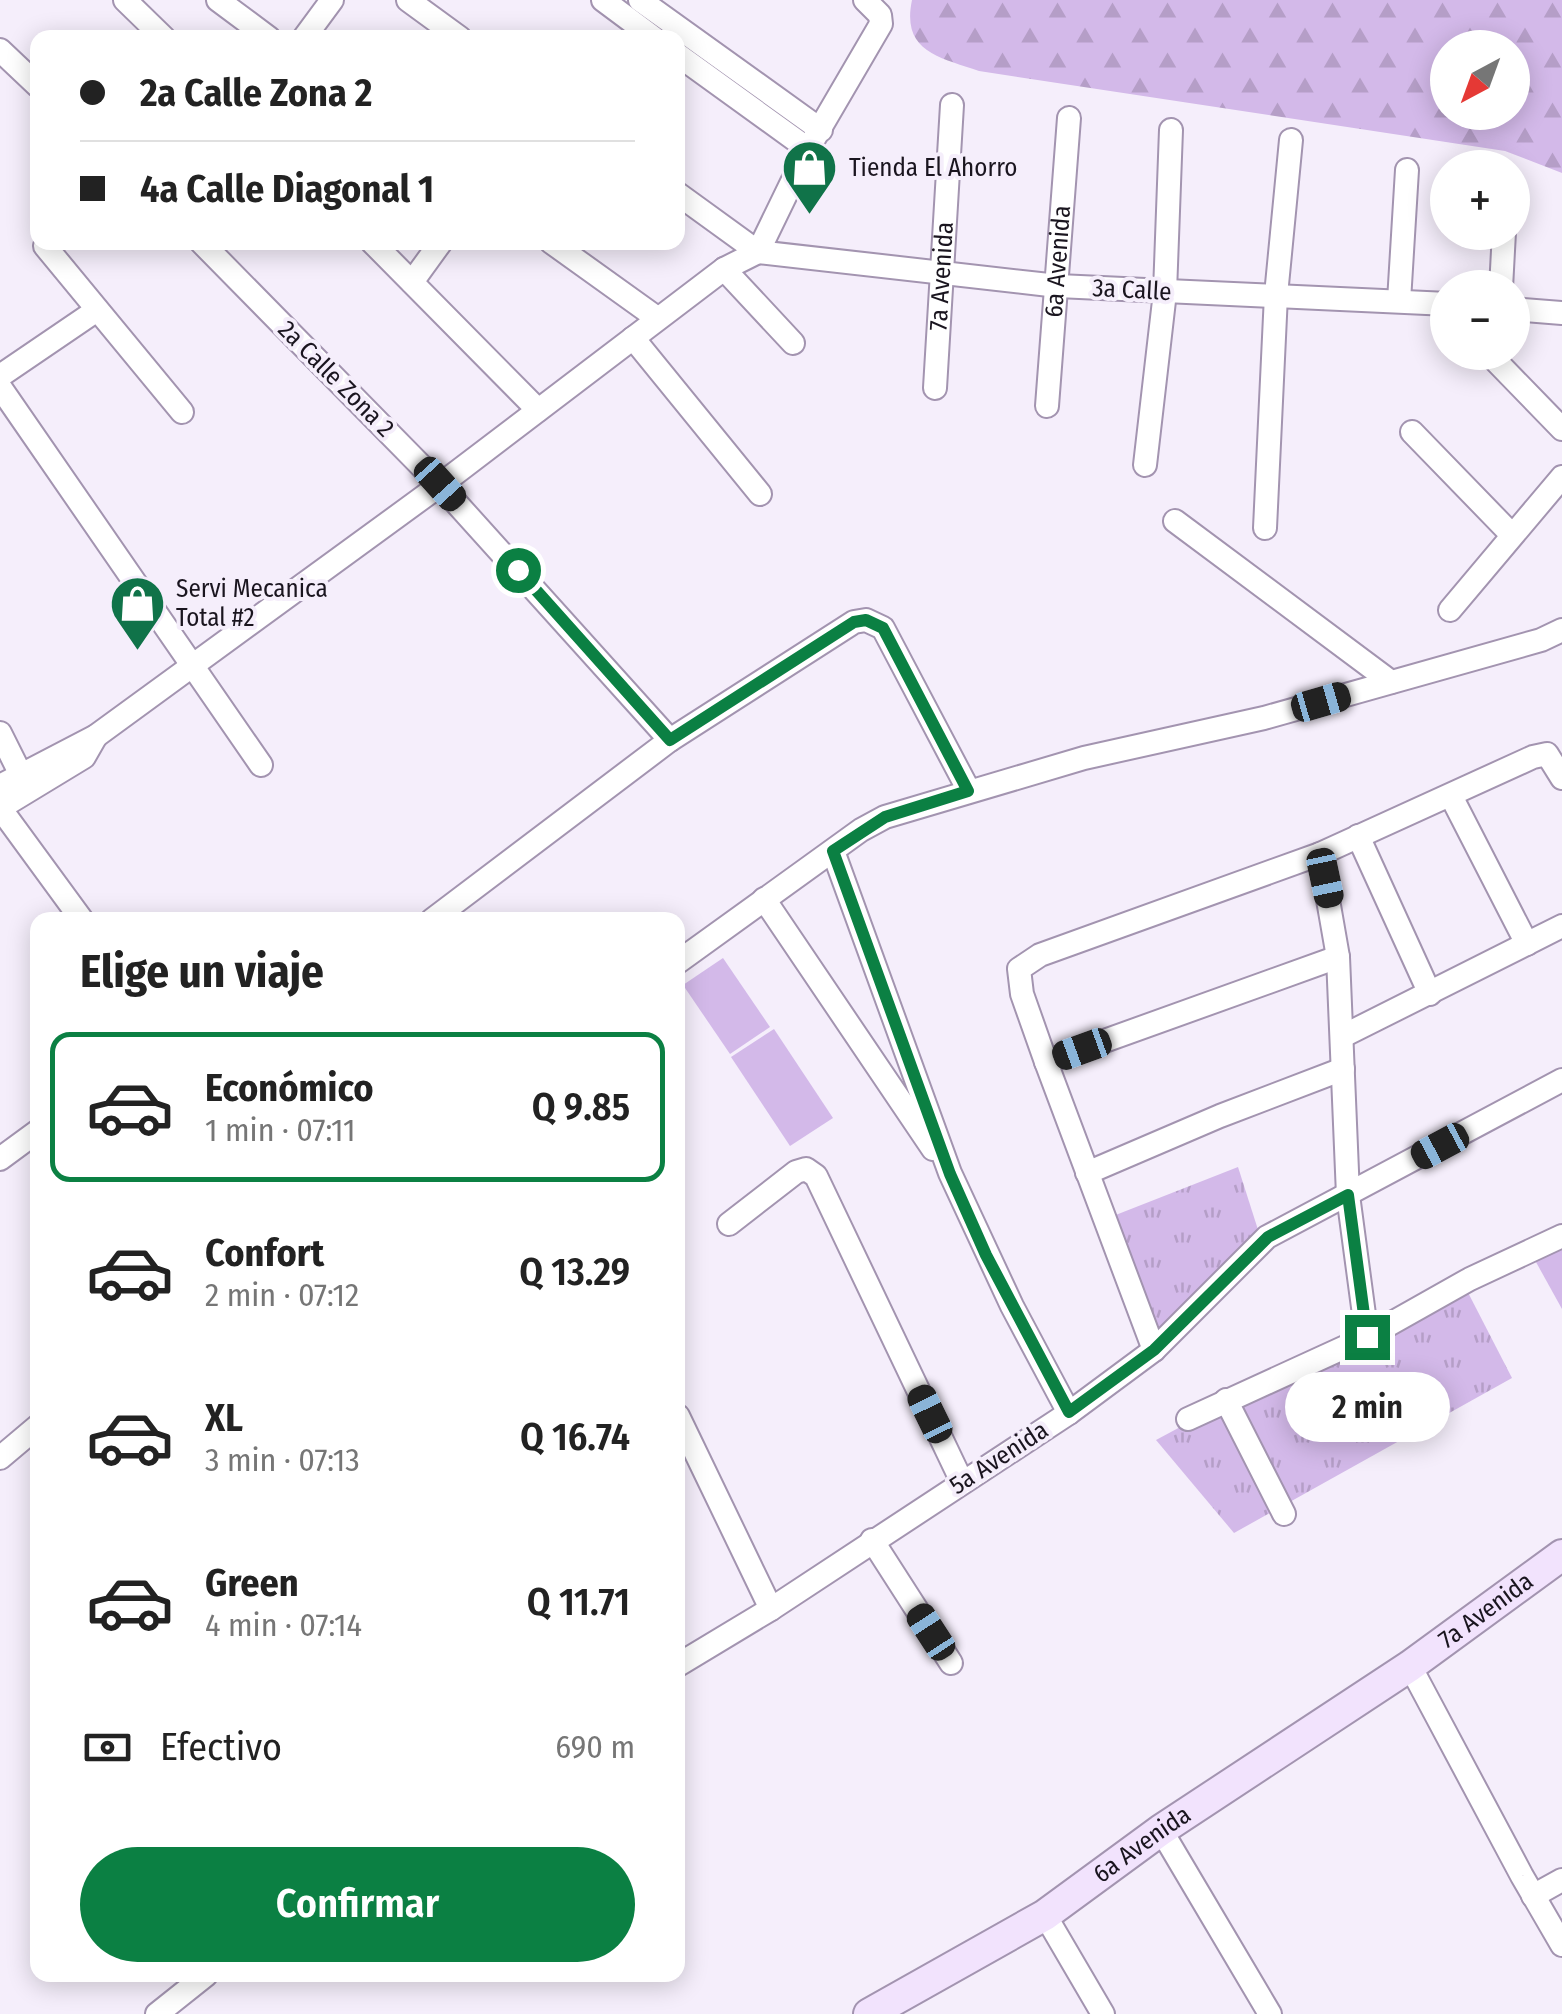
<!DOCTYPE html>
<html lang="es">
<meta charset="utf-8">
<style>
:root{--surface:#fff;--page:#f2f2f2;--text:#222;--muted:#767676;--line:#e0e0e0;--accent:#0b8043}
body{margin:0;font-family:"Fira Sans Condensed",sans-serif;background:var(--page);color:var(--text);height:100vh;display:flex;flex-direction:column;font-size:38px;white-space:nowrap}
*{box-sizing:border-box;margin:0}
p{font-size:32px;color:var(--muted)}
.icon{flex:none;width:55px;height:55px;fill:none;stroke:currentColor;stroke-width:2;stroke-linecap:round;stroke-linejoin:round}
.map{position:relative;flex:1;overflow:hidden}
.side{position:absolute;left:30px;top:912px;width:655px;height:1070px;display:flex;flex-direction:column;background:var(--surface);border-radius:20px;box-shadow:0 5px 25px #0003}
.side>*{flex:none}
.banner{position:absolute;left:30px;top:30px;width:655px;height:220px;border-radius:20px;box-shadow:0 5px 25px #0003;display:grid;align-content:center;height:220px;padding:0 50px;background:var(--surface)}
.needle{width:65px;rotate:221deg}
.tools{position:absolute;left:1430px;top:30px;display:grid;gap:20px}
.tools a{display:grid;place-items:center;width:100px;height:100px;border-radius:50%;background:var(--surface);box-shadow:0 5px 25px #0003;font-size:50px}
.end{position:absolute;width:45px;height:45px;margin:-22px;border:12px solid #0b8043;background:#fff;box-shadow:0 0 0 5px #fff}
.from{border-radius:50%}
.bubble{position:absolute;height:70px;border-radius:35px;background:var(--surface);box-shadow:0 5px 25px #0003;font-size:32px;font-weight:600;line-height:70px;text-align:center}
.car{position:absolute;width:30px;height:60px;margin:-30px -15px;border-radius:12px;box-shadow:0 0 8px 2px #0007;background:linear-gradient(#222 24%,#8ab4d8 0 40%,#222 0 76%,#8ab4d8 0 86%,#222 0)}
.banner b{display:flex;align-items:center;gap:35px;height:95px;font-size:38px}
.banner b+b{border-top:2px solid var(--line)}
.banner i{width:25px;height:25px;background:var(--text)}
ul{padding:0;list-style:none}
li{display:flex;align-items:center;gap:30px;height:150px;margin:0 20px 15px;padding:0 30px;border:5px solid transparent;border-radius:20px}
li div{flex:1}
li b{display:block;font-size:38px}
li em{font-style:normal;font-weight:600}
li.current{border-color:var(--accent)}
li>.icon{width:90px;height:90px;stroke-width:1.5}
h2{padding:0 50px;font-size:45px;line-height:120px}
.pay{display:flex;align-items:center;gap:25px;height:110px;padding:0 50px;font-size:38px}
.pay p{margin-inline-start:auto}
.action{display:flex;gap:20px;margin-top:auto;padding:20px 50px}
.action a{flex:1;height:115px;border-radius:60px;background:var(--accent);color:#fff;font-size:40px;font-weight:600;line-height:115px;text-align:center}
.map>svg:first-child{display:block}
.grass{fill:url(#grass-tufts)}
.forest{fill:url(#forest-firs);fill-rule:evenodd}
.pitch{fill:#d3b9e9}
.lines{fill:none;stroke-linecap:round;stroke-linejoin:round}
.street-casing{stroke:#a394b0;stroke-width:26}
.secondary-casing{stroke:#a394b0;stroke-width:34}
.street{stroke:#fff;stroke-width:22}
.secondary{stroke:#f2e3fd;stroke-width:30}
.route{stroke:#0b8043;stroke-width:12}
.labels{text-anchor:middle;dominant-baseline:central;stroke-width:8;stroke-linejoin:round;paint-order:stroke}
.poi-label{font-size:25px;fill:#1a151f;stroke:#f5eefb;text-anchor:start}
.street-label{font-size:25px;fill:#1a151f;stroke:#f5eefb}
</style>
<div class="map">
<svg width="1562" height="2014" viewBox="0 0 1562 2014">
<defs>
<pattern id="grass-tufts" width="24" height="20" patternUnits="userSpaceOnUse" patternTransform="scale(2.5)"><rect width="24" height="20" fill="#d3b9e9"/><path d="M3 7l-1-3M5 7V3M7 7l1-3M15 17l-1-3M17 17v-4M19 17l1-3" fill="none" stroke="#b59ec7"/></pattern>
<pattern id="forest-firs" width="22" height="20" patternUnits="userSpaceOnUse" patternTransform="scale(2.5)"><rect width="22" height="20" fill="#d3b9e9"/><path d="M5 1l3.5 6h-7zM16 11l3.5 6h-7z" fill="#b59ec7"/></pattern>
</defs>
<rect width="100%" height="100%" fill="#f5eefb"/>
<!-- grass -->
<g class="grass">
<polygon points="1238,1167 1260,1236 1156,1346 1108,1218"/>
<polygon points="1460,1277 1512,1378 1234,1533 1156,1440"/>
</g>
<!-- forest -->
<path class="forest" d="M912,0h650v173l-57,-22 -526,-80c-39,-14 -78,-19 -67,-71zM1448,48h64v64h-64z"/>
<!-- pitch -->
<g class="pitch">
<polygon points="723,958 770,1027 730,1054 683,985"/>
<polygon points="774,1029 833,1118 790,1146 731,1057"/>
<polygon points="1562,1226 1562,1309 1526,1244"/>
</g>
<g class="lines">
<defs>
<g id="street">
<polyline points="125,0 164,38"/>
<polyline points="218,0 269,38"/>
<polyline points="408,0 460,38"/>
<polyline points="603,0 654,38"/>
<polyline points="640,0 821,130"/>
<polyline points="304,38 332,0"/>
<polyline points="0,50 38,86"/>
<polyline points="678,55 808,149"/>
<polyline points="678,194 758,252 1058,286 1448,304"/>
<polyline points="201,242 440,485 670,740"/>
<polyline points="372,242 538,410"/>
<polyline points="551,242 657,318"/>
<polyline points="45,246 182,412"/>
<polyline points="758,252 808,149 881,24 880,15 865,0"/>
<polyline points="724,269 793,343"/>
<polyline points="412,282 441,242"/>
<polyline points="1501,288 1504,232"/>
<polyline points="1399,301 1407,170"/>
<polyline points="1512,309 1562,313"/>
<polyline points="633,338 760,494"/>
<polyline points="1495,360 1562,429"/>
<polyline points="0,376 97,310"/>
<polyline points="0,387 261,765"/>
<path id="s1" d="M935,388l17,-283"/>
<path id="s2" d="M1047,406l22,-288"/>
<polyline points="1412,432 1511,534"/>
<polyline points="1145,465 1165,292 1171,130"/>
<polyline points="1175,521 1391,682"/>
<polyline points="1265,528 1276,295 1291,140"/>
<polyline points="1450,610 1562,477"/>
<polyline points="0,733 27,787"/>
<polyline points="0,786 96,736 440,485 724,269 758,252"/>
<polyline points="1451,796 1527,944"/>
<polyline points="0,808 82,920"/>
<polyline points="0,808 84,757 96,736"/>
<polyline points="1358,836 1430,994"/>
<polyline points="833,851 950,1173 1012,1306 1069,1413"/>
<polyline points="1320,854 1338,957 1348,1195 1367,1337"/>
<polyline points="764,899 933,1149"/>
<polyline points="432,920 670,740 854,622 866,620 883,628 969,791"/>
<polyline points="678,962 861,830 885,817 1084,758 1264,718 1541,640 1562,630"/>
<polyline points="1343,1036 1562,926"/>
<polyline points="1046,1062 1338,957"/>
<polyline points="0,1159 38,1131"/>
<polyline points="1087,1173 1220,1116 1343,1069"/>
<polyline points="729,1224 796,1172 806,1169 816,1176 962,1482"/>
<polyline points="1154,1350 1046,1062 1022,994 1019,969 1040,955 1320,854 1533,757 1547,754 1562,778"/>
<polyline points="1226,1400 1284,1514"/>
<polyline points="678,1416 771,1609"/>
<polyline points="1188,1419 1367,1337 1470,1279 1562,1236"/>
<polyline points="0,1458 38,1426"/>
<polyline points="872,1540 951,1663"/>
<polyline points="678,1665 771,1609 1069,1413 1154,1350 1267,1237 1562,1080"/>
<polyline points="1410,1666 1522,1876 1562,1945"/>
<polyline points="1161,1830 1270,2014"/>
<polyline points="1533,1896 1562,1880"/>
<polyline points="1045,1915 1103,2014"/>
<polyline points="157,2014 206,1975"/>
</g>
<g id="secondary">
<path id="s3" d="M869,2014l176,-99 116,-85 249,-164 152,-111"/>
</g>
</defs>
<!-- street casing -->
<use href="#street" class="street-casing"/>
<!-- secondary casing -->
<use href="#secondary" class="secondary-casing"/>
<!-- street -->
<use href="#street" class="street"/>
<!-- secondary -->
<use href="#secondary" class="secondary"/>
</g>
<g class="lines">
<!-- route -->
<polyline class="route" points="518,570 670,740 854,622 866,620 883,628 968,791 885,817 833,851 950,1174 986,1255 1069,1412 1154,1350 1268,1237 1348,1195 1367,1337"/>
</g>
<!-- icons -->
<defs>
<symbol id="shop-pin" viewBox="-11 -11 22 30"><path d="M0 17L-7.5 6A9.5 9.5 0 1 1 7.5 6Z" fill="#107349" stroke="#f5eefb"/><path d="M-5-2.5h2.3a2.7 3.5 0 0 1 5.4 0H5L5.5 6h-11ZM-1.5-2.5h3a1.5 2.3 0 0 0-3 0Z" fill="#fff"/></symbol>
</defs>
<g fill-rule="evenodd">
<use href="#shop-pin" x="778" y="136" width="63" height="86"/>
<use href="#shop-pin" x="106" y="572" width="63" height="86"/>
</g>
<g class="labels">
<!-- poi labels -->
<g class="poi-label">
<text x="849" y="168">Tienda El Ahorro</text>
<text x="176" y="589">Servi Mecanica<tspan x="176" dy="29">Total #2</tspan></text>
</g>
<!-- street labels -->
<g class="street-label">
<text stroke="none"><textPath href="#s2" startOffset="145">6a Avenida</textPath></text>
<text stroke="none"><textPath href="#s1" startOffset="112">7a Avenida</textPath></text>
<text transform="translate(1132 290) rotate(3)">3a Calle</text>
<text transform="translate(336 379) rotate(45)">2a Calle Zona 2</text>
<text transform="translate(999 1458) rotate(-33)">5a Avenida</text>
<text stroke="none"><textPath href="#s3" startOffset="738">7a Avenida</textPath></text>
<text stroke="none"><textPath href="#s3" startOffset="322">6a Avenida</textPath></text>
</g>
</g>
</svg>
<div class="tools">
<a><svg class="needle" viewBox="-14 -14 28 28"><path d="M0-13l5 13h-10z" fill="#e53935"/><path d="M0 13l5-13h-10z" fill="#767676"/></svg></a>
<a>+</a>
<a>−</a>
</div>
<i class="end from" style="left:518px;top:570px"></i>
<i class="end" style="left:1367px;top:1337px"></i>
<div class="bubble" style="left:1285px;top:1372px;width:165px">2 min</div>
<i class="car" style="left:440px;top:484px;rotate:138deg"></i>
<i class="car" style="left:1321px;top:702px;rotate:74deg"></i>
<i class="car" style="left:1325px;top:878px;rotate:168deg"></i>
<i class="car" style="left:1082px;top:1049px;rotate:250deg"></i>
<i class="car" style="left:1440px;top:1146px;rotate:242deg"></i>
<i class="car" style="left:930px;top:1414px;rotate:334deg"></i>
<i class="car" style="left:931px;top:1632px;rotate:327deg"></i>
<div class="banner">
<b><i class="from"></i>2a Calle Zona 2</b>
<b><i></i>4a Calle Diagonal 1</b>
</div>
<section class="side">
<h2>Elige un viaje</h2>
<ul>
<li class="current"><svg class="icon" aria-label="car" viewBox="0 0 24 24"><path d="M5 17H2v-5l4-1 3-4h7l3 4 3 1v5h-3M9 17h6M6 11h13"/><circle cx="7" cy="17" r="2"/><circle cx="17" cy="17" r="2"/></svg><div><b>Económico</b><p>1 min · 07:11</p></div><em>Q 9.85</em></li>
<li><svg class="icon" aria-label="car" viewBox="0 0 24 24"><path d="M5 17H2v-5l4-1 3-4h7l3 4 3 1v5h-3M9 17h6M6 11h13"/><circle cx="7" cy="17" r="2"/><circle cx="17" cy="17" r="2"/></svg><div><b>Confort</b><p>2 min · 07:12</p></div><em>Q 13.29</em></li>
<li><svg class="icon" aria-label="car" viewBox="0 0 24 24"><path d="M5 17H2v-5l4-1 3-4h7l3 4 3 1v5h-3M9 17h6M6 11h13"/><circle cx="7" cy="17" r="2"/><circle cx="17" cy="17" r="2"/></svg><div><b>XL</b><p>3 min · 07:13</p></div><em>Q 16.74</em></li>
<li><svg class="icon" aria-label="car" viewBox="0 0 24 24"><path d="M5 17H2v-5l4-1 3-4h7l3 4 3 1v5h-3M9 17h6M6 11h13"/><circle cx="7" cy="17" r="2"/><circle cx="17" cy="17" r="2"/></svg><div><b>Green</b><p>4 min · 07:14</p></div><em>Q 11.71</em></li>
</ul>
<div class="pay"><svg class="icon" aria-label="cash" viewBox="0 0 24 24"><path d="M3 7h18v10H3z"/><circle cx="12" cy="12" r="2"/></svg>Efectivo<p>690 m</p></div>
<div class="action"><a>Confirmar</a></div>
</section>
</div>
